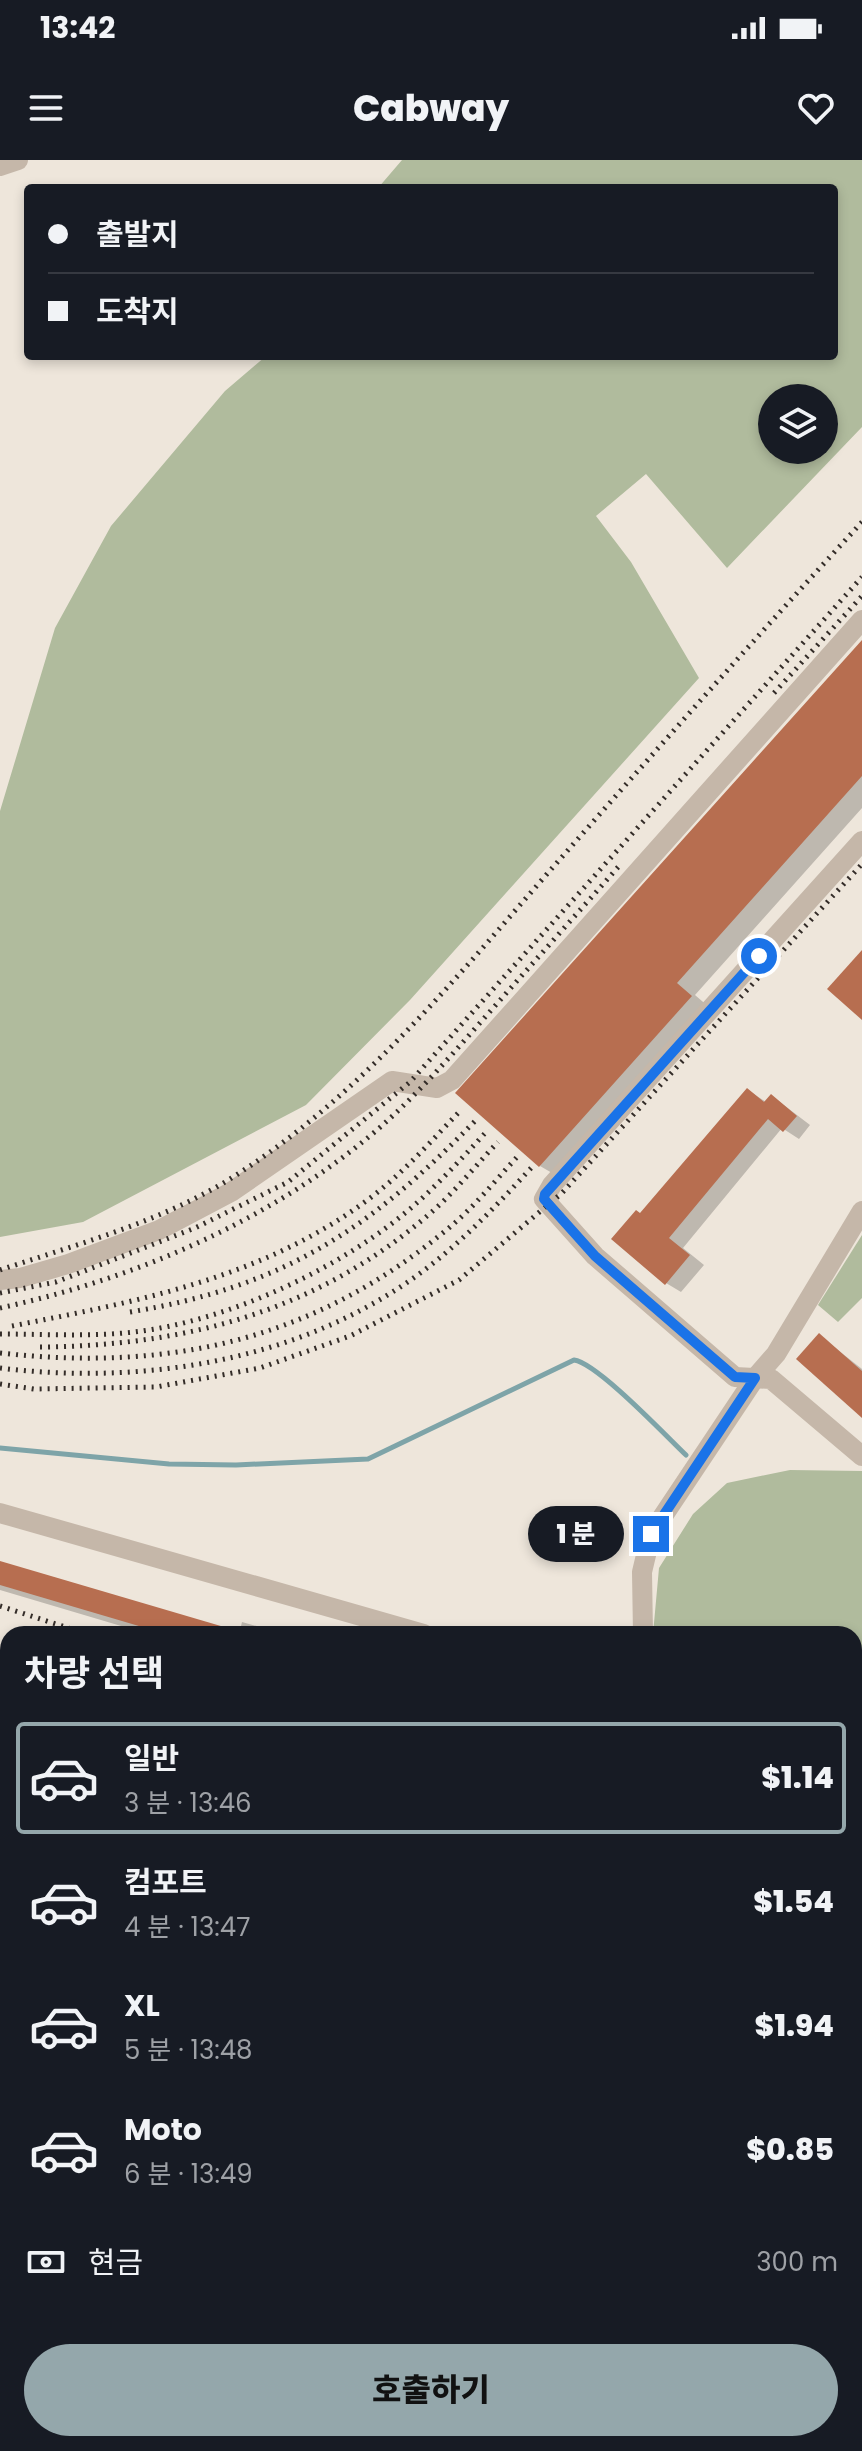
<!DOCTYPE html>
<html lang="ko">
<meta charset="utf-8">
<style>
:root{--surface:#171b24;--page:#20242c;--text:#f1f3f6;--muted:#9ea1a6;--line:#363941;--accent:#94a7ab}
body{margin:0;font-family:Poppins,"Noto Sans KR",sans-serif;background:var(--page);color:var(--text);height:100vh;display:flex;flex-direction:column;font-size:30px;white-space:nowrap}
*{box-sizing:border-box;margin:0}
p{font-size:26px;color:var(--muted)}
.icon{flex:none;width:44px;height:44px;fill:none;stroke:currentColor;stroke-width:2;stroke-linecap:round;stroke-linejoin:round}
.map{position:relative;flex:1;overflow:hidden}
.drawer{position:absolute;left:0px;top:1466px;width:862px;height:826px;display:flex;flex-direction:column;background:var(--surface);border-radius:24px 24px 0 0;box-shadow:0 4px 12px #0003}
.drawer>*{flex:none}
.top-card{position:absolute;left:24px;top:24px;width:814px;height:176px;border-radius:8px;box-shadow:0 4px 12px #0003;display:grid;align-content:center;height:176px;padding:0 24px;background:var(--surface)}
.tools{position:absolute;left:758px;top:224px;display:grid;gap:16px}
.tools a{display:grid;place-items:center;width:80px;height:80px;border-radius:50%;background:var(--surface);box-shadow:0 4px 12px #0003;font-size:40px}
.end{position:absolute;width:36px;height:36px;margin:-18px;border:10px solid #1a73e8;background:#fff;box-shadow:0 0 0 4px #fff}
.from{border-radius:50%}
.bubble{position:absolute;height:56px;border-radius:28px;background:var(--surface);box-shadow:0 4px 12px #0003;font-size:26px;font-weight:800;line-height:56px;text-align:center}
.top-card b{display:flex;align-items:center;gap:28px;height:76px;font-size:30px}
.top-card b+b{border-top:2px solid var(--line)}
.top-card i{width:20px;height:20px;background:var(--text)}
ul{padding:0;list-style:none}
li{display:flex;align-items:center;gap:24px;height:112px;margin:0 16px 12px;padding:0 8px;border:4px solid transparent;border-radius:8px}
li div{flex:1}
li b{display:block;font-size:30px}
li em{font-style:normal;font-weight:800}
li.on{border-color:var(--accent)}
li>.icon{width:72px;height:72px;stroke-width:1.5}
h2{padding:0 24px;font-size:36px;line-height:96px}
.pay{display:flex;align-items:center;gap:20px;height:88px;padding:0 24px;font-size:30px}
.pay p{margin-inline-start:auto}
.button{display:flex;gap:16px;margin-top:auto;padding:16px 24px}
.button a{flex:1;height:92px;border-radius:48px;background:var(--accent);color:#111;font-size:32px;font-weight:800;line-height:92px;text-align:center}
.status{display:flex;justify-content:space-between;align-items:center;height:56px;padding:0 40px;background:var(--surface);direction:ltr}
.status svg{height:22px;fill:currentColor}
header{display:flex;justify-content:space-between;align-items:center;height:104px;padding:0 24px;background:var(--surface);font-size:36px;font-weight:800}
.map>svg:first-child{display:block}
.green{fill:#b0bb9d;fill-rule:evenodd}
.shadow{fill:#0003}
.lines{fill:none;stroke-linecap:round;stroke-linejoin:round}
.stream{stroke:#7ea4a8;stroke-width:5}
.building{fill:#b76e50}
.minor{stroke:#c5b7a9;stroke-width:20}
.rail{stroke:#332c28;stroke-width:5;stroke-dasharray:2 6;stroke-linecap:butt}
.route{stroke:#1a73e8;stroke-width:10}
</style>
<div class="status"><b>13:42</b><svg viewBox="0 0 49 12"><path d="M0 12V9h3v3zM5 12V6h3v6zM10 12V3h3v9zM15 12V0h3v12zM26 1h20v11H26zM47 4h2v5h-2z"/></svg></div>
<header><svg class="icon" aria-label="menu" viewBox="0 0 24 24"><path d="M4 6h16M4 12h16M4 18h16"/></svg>Cabway<svg class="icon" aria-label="heart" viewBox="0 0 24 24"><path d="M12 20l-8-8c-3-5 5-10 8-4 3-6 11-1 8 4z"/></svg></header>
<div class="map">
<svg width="862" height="2291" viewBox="0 0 862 2291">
<rect width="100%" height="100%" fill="#eee6db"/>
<!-- green -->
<g class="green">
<path d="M402,0h460v267l-135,141 -81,-94 -50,42 35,46 68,116 -289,322 -104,105 -223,117 -83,15v-426l55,-183 56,-102 114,-135 41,-35h568v-168h-456zM772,238h52v52h-52z"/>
<polygon points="862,1075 862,1138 838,1162 818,1145"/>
<polygon points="790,1310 862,1311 862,1663 854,1657 854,1474 653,1474 659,1408 693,1354 727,1323"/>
</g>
<!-- shadow -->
<g class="shadow">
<polygon points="862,482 862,648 695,835 710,848 559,1017 540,1006"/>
<polygon points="748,930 766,942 772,936 810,965 799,979 782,968 683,1088 704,1105 681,1132 666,1123 641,1055"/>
<polygon points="820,1176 862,1209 862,1255"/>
<polygon points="0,1404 239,1474 242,1462 285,1474 148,1474 0,1430"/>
<polygon points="0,1522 8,1524 8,1550 0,1548"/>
<polygon points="854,1829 862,1829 862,1855 854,1857"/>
<polygon points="8,1834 8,1916 0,1912 0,1845"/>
<polygon points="862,2057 862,2088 854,2083 854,2068 857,2069"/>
<polygon points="0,2142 8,2144 8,2162 0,2161"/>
<polygon points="0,2188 8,2191 8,2206 0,2205"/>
</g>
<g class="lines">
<!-- stream -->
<path class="stream" d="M0,1288l169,16 67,1 132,-6 206,-99c23,3 91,75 112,95"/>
</g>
<!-- building -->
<g class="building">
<polygon points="862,480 862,616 677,823 692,836 539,1007 455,933"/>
<polygon points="862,790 862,860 827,829"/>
<polygon points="747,928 764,942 771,934 797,956 783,972 768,959 669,1078 690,1095 665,1125 611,1079 636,1050 640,1053"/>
<polygon points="819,1173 862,1211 862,1258 796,1199"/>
<polygon points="0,1401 231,1469 230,1474 166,1474 0,1425"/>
</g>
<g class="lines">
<!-- minor -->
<g class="minor">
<polyline points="0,6 18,0"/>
<polyline points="862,681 552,1025 544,1039 595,1096 735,1217 771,1219 862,1296"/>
<polyline points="0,1120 20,1118 68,1104 159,1070 231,1032 392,921 437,928 452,920 862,460"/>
<polyline points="0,1353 424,1474"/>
<polyline points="643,1474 642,1412 651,1374 755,1218 776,1194 862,1051"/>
<polyline points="854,1669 862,1675"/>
<polyline points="0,2258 8,2257"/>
</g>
<!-- rail -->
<g class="rail">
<polyline points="774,533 862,436"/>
<path d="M0,1110c78,-26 160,-48 230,-91 127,-80 219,-193 317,-305 104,-118 208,-236 315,-352"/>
<polyline points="0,1133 56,1122 195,1068 288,1022 410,922 862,417"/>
<path d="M0,1148c129,-28 256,-81 360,-164 47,-37 87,-84 127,-129 44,-50 88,-99 132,-149"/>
<path d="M130,1152c153,-25 239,-82 345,-191"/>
<path d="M12,1166c128,-25 256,-49 362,-131 32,-25 59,-56 87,-85"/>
<path d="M0,1174c44,0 90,3 134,-2 96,-11 213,-66 285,-131 24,-22 46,-46 68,-70"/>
<path d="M40,1187c148,-1 282,-37 395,-138 23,-21 42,-45 63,-67"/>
<path d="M0,1193c172,19 315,-13 450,-126 24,-20 45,-46 67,-70"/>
<path d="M0,1208c147,18 307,-8 427,-100 39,-30 72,-65 105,-101"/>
<polyline points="0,1224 34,1229 156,1227 260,1208 350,1176 459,1120 562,1033 862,704"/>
<polyline points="0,1446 87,1474"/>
</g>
</g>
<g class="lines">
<!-- route -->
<polyline class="route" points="651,1374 755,1218 735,1217 595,1096 544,1039 545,1034 759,796"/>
</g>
</svg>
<div class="tools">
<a><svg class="icon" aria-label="layers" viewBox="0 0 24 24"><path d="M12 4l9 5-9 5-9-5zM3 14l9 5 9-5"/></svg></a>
</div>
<i class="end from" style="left:759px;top:796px"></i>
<i class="end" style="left:651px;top:1374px"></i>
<div class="bubble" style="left:528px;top:1346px;width:96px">1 분</div>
<div class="top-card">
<b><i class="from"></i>출발지</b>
<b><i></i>도착지</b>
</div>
<section class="drawer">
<h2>차량 선택</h2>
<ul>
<li class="on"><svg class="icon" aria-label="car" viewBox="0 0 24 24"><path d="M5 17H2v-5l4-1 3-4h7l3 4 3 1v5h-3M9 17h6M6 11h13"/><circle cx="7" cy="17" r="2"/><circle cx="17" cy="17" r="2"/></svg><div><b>일반</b><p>3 분 · 13:46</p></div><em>$1.14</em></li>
<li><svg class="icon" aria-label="car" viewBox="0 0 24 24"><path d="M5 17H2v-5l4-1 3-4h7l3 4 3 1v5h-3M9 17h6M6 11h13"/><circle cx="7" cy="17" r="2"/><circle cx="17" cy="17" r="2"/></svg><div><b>컴포트</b><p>4 분 · 13:47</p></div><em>$1.54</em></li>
<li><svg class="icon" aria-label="car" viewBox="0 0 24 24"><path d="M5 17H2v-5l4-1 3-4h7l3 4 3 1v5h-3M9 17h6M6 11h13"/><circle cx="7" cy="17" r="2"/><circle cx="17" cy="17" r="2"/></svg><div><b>XL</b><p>5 분 · 13:48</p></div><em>$1.94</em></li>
<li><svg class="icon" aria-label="car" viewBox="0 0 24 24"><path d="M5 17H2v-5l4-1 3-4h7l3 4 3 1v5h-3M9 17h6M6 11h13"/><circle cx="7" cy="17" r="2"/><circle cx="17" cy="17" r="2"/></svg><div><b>Moto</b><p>6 분 · 13:49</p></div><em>$0.85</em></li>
</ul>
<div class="pay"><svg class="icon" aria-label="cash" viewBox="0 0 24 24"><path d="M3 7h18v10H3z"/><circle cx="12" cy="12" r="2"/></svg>현금<p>300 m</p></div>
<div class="button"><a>호출하기</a></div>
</section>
</div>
